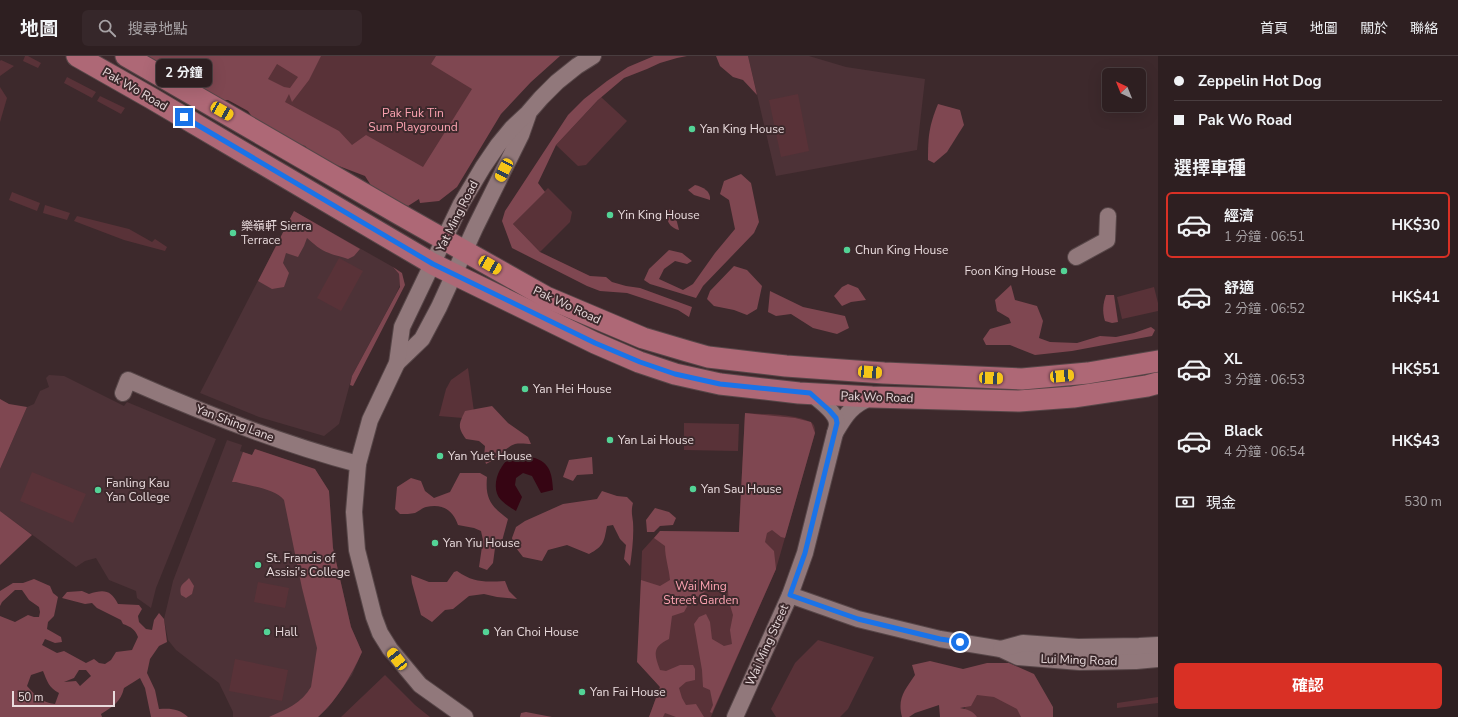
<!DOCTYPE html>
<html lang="zh-TW">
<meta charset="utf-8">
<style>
:root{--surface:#2e1f21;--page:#36272a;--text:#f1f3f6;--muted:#a7a2a5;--line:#493d3f;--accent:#d93025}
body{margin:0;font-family:"Nunito Sans","Noto Sans TC",sans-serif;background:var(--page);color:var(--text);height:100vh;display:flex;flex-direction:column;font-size:15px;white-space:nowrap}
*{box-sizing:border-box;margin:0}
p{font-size:13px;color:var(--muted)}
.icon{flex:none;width:22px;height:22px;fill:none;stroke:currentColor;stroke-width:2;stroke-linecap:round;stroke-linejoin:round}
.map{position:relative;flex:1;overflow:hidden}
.drawer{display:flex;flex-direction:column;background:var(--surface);width:300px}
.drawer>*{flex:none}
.banner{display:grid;align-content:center;height:88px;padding:0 16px;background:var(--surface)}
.needle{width:26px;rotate:317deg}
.buttons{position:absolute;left:1102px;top:12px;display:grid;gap:8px}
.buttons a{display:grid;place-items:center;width:44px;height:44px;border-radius:6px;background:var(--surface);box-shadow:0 4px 16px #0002,0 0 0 1px var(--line);font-size:20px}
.scale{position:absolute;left:12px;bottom:10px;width:103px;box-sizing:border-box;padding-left:4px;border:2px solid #e9dbdd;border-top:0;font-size:11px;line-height:14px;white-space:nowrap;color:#e9dbdd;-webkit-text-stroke:3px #3d292c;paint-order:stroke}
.end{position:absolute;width:18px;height:18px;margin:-9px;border:5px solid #1a73e8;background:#fff;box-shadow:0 0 0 2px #fff}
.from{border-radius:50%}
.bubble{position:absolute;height:28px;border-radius:6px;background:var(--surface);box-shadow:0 4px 16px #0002,0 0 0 1px var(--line);font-size:13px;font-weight:700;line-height:28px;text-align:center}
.car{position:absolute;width:12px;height:24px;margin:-12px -6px;border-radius:5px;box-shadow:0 0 3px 1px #0007;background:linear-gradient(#f5c518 24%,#345 0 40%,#f5c518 0 76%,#345 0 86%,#f5c518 0)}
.banner b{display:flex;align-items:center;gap:14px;height:38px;font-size:15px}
.banner b+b{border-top:1px solid var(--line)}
.banner i{width:10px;height:10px;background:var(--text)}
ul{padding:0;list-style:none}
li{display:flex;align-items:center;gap:12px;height:66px;margin:0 8px 6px;padding:0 8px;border:2px solid transparent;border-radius:6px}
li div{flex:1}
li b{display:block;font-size:15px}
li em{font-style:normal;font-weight:700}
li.on{border-color:var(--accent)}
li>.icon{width:36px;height:36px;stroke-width:1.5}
h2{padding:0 16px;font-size:18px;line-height:48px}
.pay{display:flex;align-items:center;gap:10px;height:44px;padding:0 16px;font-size:15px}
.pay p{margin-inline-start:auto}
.primary-button{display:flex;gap:8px;margin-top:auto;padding:8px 16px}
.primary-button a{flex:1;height:46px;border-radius:6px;background:var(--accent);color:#fff;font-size:16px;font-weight:700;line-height:46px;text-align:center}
header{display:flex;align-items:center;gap:24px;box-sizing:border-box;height:56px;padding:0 20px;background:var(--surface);border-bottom:1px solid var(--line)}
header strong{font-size:19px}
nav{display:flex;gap:22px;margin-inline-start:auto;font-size:14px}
.search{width:280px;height:36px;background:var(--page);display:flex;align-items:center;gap:10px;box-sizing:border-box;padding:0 14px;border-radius:6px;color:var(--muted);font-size:15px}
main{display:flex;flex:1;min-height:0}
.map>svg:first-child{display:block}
.built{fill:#4d3237}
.green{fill:#593238}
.forest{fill:#7f4751;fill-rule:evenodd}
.water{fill:#360513}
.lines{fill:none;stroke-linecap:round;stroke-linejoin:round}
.minor-casing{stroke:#574648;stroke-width:18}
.major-casing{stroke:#574648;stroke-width:23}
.minor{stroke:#91787b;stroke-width:16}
.major{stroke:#ae6876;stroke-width:21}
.route{stroke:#1a73e8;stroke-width:5}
.poi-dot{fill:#53d396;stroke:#3d292c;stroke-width:1.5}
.labels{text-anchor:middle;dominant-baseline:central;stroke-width:4;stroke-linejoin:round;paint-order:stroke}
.street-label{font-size:12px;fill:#e9dbdd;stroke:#3d292c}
.park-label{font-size:12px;fill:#fca3b1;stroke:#3d292c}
.poi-label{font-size:12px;fill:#e9dbdd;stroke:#3d292c;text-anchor:start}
</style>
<header>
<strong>地圖</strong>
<div class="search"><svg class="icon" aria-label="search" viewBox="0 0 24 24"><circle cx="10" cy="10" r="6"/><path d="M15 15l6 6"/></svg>搜尋地點</div>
<nav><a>首頁</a><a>地圖</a><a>關於</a><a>聯絡</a></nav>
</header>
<main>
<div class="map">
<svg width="1158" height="661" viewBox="0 0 1158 661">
<rect width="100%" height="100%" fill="#3d292c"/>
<!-- built -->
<g class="built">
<polygon points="748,0 809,0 846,11 925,23 917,94 776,120"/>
<polygon points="294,155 393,211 399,218 400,229 396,238 352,320 339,368 324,380 259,361 200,337"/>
<polygon points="49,319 64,320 124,350 127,346 216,383 156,532 151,552 137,542 136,535 109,524 96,502 85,505 76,511 0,455 0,413 27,351 34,348 40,335 49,331 46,322"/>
<polygon points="227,384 242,389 240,395 252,399 255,393 315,413 329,435 333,492 351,571 362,596 352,619 328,652 318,661 233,661 233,656 219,627 176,594 168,584 164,563 173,525"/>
</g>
<!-- green -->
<g class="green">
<polygon points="25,0 28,0 41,7 38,12 23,5"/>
<polygon points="175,0 552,0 496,59 443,137"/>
<polygon points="1,4 14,10 0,20 0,5"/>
<polygon points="67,21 96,36 92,42 64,27"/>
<polygon points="0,31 7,42 0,66"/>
<polygon points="798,38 809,95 781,101 769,44"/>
<polygon points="100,40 125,52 121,58 97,45"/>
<polygon points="601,41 627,65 586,109 578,110 556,89"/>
<polygon points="548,132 572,156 570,166 540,196 513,168"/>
<polygon points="12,136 40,147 37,155 9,144"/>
<polygon points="45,149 70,157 67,164 43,157"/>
<polygon points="77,160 129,173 152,186 155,183 167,191 165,195 124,184 74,165"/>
<polygon points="339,202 363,215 341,255 317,242"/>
<polygon points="1154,231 1158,247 1158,255 1122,263 1117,241"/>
<polygon points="468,312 475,363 439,360 446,333 451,324"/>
<path d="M745,357c16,1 52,1 65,9 5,2 5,6 5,11l-39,136 -65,148h-62l11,-30 -22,-25 4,-111 18,-20 79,1z"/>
<polygon points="684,367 739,368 738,395 684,394"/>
<polygon points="32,416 86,438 73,467 20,445"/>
<polygon points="258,526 289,532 285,552 254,546"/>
<polygon points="818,584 874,601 848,653 840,661 776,661 771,653 795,607"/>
<polygon points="235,603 288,614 282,645 229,635"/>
<polygon points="385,619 415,649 430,661 341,661"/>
<polygon points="975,629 1034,661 961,661"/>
<polygon points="1158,641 1158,647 1117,652 1117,647"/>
</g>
<!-- forest -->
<g class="forest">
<path d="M145,0h176l-12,24 -17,22 -3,-8 -4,8 54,29 13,14 14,-10 57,32 49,-78 -41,-25 5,-8h124l-29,26 -30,32 -44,73 -18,14 -19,2 -1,-4 -11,7 -31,-11 -12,-19 -47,-18 -13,-12 -27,-9 -21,-13 -9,-13 -20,-11h-11l-22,-12 -9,-20 -5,10zM277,8l21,13 -8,11 -6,-1 -16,-8z"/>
<polygon points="654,0 687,0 677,2 660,7 647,13 624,22 598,44 556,89 538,127 545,136 513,168 540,196 590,220 606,221 612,226 626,230 640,232 692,251 689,261 678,254 627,237 600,235 587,230 512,192 502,165 505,155 568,59 584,43 607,25 628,11"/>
<polygon points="716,0 748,0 757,39 743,24 733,21 720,10"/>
<path d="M938,48l22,6 4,15 -17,27 -13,11 -6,-3c0,-24 1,-34 10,-56z"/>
<polygon points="741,118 751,127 759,166 754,177 703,230 696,242 650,228 644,224 649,213 669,194 682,197 692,205 687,208 675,205 664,213 659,223 683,234 693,228 715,197 735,173 729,144 720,138 724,125"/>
<path d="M695,129c8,2 16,6 15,15l-16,-5 -6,-5z"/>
<path d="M670,153l5,5 4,16c-8,-2 -10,-6 -13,-13z"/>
<path d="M294,155l66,38 -6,7 -6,3c-7,-3 -13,-3 -19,-6 -9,-3 -15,-9 -22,-15l-3,8 -6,11 -12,-4 -3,10 6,10 -5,14 -12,2 -14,-8z"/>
<polygon points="734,210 747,214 762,230 757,253 747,259 734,254 714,250 707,243 710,235"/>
<polygon points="393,211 402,217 405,229 353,330 350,329 352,320 400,231 399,218"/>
<polygon points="848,228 858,232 866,244 851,246 842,250 834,240 842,231"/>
<polygon points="1011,229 1015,244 1037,250 1043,265 1039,282 1050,286 1077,287 1100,280 1116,281 1134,277 1151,271 1155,274 1152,280 1072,295 1035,299 1010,289 986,289 983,283 990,273 1011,267 1009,262 997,255 995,244"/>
<polygon points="770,235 803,251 845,260 849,272 837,278 813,272 791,258 776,260 768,256"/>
<path d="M1106,239h8l4,27 -6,1 -7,-2c-3,-10 -2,-17 1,-26z"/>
<polygon points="0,343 9,348 27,351 0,413"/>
<path d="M492,350l16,17 20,14 3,7c-4,0 -11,-1 -16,0 -11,4 -18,15 -29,20l-2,-7 1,-11 -6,-5 -13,-2c-9,-12 -7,-15 -1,-28z"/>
<path d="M745,357l50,5 16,4 4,11 -30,105 -4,-1 -9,-7 -5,3 -2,9 9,9 2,18 -64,144 -2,-1 3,-7 -3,-15 -7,-3 -1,-17 -8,-46 5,-7 7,-3 4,8 2,17 12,7 8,-2 -2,-14 3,-15 -4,-13 -1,-11 -20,-4 -8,10 -12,8 -4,7 -12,4 -3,23c-17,8 -15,15 -9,31l6,1 14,-6h13l2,4v11l-9,2 -7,6 3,10 4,7 10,-1 8,13h-28l-11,-4 -2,4h-14l11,-30 -23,-25 4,-82 19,6 10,-6c-1,-12 -5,-22 -5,-34l-11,-8 6,-7 79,1z"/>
<path d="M255,393l60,20 14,22 4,57 18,79 11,25c-11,24 -24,47 -44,65h-49c16,-7 33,-14 42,-30l6,-39 -15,-60 -18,-88c-8,-11 -34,-14 -48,-18h-4l11,-30 9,3z"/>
<polygon points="592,401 593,418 577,419 573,425 563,421 569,404"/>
<path d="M460,417h20l7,4c-2,22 4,29 21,42l-6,22 -7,7 -2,15 -6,7 -8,-3 4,-27 -2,-9 -7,-3 -16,-3c-5,-15 -16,-22 -32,-18 -4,1 -7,4 -11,6 -4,1 -10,1 -15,1l-5,-5 2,-22 14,-9 10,3 4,10 9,7 16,-6z"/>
<path d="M602,435l15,5 10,1 6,6c-2,8 -1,11 0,19 1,14 -1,30 -3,44l-6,-7 2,-14 -6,-6 -7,-14 -6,1c-3,16 -3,20 -18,28l-22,-9 -19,5 -6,11 -19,-4 -10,-13 -1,-6 4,-11 9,-6 38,-17 34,-5z"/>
<polygon points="655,452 669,456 676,462 673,469 660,470 654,476 647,476 646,464"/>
<polygon points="0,455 32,479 0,509"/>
<path d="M457,515c17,12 28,11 48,10l4,10 8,8 -20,-2 -13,-3 -15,2 -16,13 -8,1 -13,12 -11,-7 -9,-32 -1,-8 18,7h18l7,-10z"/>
<path d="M189,522l5,8 -2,8 -6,4 -5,-3c-2,-11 2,-10 8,-17z"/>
<path d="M34,523l16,7 3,7 5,4 -4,19 -6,6 -1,7 14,8 1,5 -7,1 -10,-4 -3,6 15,8 7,-2 22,12 8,-4 5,4 6,1 6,-4 5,-8 16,-2 6,-13c-3,-8 -7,-10 -15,-13l-2,-4 -24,-12 -5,-5 -7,1 -23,-6 5,-6 15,-1 7,3c15,-5 22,-4 29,10l21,1 3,4 -4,7 1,6 7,7 6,1 2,-10 5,-7 5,6 3,23 -8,4 -9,13 -3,14 8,17 4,19c13,-1 20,0 29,8h-37l-6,-29 -5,-10 -16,10c-3,14 -12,19 -23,26l1,3h-102v-101l15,6 13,-7 6,2h5l1,-5 -1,-5 -10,-7 -7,-10h-7l-13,12 -2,4v-15l13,-8h10zM79,614h7l5,6 -11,10 -4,-5 -12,1 10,-4zM43,615c4,10 6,17 16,22l-4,11c-13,-1 -20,-9 -28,-18l4,-11z"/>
<path d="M930,605l33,8 24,-6h22l25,11 19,33v10h-32l-4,-8 -23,-12 -17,-2 -6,11 -11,2c7,1 13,3 17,9h-37l-1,-12 -24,8 -6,4h-7c-5,-19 3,-27 13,-42l-3,-10z"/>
<polygon points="526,656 552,661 520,661 521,657"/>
</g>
<!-- water -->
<path class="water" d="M525,400c22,3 27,12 28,34l-12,3 -9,-17 -9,-3 -7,5 -1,7 7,12 -6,14c-5,-3 -11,-7 -15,-11 -11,-11 -3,-34 9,-42 3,-2 10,-2 15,-2z"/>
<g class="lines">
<defs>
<g id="minor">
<polyline points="1076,201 1107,184 1108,160"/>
<polyline points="397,307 422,283 439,251 475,172 521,79 528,59"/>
<path d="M123,337l5,-13c75,33 151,63 230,84"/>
<path d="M835,377c11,-19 17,-28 37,-36"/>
<polyline points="790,539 858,563 940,583 1001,593 1018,601 1080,606 1136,605 1158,603"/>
<polyline points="1001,593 1023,587 1078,591 1139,590 1158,589"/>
<polyline points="465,661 420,629 390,593 380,577 374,561 357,494 354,456 358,408 370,364 397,307 402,271 461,148 483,111 498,89 512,72 528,57 541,42 557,26 577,10 593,0"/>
<path d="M735,661l55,-122 15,-42 30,-120c1,-3 2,-7 2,-9 0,-11 -19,-25 -27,-31"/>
</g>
<g id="major">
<polyline points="77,0 151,42 433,208 595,287 639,306 675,318 720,328 799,337 872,341 1019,345 1073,341 1147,330 1158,327"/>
<polyline points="126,0 399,158 546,241 643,282 687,295 708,301 786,310 884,317 1022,323 1088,317 1158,305"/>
</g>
</defs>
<!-- minor casing -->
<use href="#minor" class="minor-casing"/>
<!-- major casing -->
<use href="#major" class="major-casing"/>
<!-- minor -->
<use href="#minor" class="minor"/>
<!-- major -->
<use href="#major" class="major"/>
</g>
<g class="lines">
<!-- route -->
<polyline class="route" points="184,61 433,208 595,287 640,306 675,318 720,328 810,337 829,354 836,362 837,367 805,497 790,539 858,563 940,583 960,586"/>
</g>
<!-- markers -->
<g class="poi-dot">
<circle cx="692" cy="73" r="4"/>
<circle cx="610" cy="159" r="4"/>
<circle cx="233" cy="177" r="4"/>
<circle cx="847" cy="194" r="4"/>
<circle cx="1064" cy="215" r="4"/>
<circle cx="525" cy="333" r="4"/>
<circle cx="610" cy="384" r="4"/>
<circle cx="440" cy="400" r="4"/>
<circle cx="693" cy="433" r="4"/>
<circle cx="98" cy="434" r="4"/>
<circle cx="435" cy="487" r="4"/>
<circle cx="258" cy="509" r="4"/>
<circle cx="267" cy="576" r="4"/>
<circle cx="486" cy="576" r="4"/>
<circle cx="582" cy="636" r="4"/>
</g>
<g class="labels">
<!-- street labels -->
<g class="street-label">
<text transform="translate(135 33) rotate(30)">Pak Wo Road</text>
<text transform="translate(457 160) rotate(-63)">Yat Ming Road</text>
<text transform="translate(567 249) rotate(25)">Pak Wo Road</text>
<text transform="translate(877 341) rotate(2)">Pak Wo Road</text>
<text transform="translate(235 367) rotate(21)">Yan Shing Lane</text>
<text transform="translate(767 589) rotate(-66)">Wai Ming Street</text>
<text transform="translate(1079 604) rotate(2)">Lui Ming Road</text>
</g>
<!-- park labels -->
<g class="park-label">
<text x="413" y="57">Pak Fuk Tin<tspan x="413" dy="14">Sum Playground</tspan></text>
<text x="701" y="530">Wai Ming<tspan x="701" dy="14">Street Garden</tspan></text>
</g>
<!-- poi labels -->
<g class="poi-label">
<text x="700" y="73">Yan King House</text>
<text x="618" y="159">Yin King House</text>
<text x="241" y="170">樂嶺軒 Sierra<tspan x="241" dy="14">Terrace</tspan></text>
<text x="855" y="194">Chun King House</text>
<text x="1056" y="215" text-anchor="end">Foon King House</text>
<text x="533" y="333">Yan Hei House</text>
<text x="618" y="384">Yan Lai House</text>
<text x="448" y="400">Yan Yuet House</text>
<text x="106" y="427">Fanling Kau<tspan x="106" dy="14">Yan College</tspan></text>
<text x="701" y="433">Yan Sau House</text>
<text x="443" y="487">Yan Yiu House</text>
<text x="266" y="502">St. Francis of<tspan x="266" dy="14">Assisi's College</tspan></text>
<text x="275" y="576">Hall</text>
<text x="494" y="576">Yan Choi House</text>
<text x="590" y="636">Yan Fai House</text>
</g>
</g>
</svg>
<div class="buttons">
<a><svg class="needle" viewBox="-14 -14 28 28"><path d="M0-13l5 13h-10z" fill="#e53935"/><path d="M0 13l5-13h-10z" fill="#a7a2a5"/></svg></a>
</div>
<div class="scale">50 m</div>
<i class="end from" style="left:960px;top:586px"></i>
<i class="end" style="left:184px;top:61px"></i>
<div class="bubble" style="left:156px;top:3px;width:56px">2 分鐘</div>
<i class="car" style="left:222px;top:55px;rotate:120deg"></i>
<i class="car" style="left:504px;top:114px;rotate:207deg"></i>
<i class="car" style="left:490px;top:209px;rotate:120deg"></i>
<i class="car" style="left:870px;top:316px;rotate:94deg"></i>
<i class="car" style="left:1062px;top:320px;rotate:85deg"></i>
<i class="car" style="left:991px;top:322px;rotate:93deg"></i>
<i class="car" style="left:397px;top:603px;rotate:322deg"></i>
</div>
<section class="drawer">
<div class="banner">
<b><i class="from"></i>Zeppelin Hot Dog</b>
<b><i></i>Pak Wo Road</b>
</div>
<h2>選擇車種</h2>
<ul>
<li class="on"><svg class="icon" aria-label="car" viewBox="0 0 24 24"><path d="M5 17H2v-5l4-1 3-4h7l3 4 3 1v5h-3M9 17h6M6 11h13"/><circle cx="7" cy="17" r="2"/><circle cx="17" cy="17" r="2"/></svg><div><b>經濟</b><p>1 分鐘 · 06:51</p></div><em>HK$30</em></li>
<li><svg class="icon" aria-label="car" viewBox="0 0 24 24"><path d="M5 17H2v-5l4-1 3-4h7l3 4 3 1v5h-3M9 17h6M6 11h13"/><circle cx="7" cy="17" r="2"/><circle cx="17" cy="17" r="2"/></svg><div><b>舒適</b><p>2 分鐘 · 06:52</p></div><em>HK$41</em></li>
<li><svg class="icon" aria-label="car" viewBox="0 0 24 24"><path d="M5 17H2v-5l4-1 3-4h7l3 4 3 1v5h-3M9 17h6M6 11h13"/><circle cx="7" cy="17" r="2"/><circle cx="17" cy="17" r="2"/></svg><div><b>XL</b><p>3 分鐘 · 06:53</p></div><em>HK$51</em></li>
<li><svg class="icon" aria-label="car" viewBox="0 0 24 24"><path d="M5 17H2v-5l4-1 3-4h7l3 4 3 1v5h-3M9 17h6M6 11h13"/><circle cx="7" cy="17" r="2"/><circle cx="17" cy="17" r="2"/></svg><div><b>Black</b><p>4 分鐘 · 06:54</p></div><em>HK$43</em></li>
</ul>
<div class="pay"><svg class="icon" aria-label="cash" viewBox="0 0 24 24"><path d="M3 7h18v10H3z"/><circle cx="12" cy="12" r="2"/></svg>現金<p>530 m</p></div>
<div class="primary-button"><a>確認</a></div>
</section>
</main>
